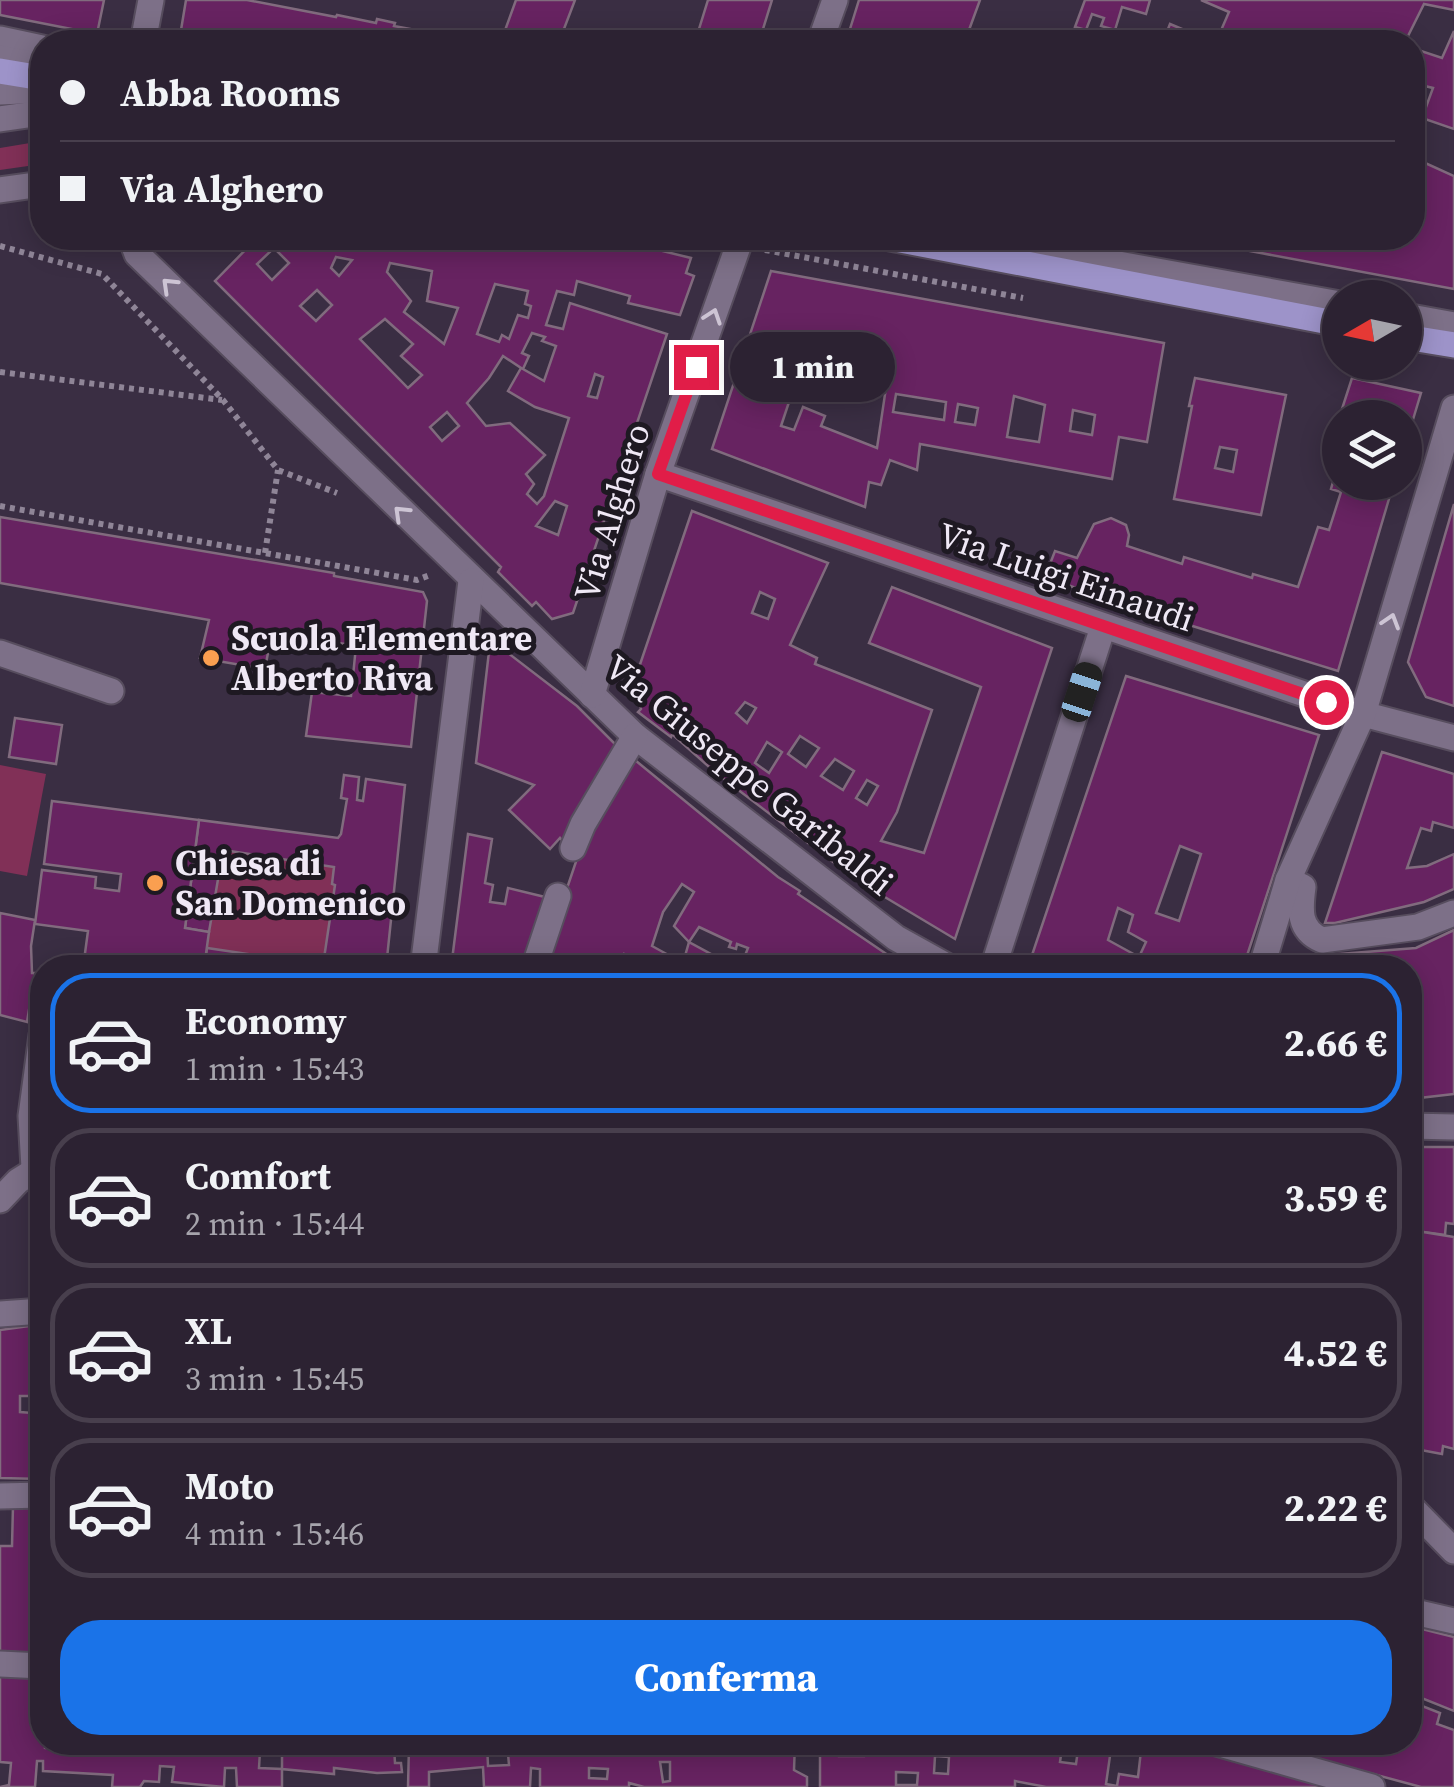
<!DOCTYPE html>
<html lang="it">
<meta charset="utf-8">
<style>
:root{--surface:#2c2232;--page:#382f3e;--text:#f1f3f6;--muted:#a6a4ac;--line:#483f4d;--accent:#1a73e8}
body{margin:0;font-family:"Source Serif 4",serif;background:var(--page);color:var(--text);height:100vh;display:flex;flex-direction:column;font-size:38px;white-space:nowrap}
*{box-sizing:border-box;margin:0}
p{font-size:32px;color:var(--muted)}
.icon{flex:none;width:55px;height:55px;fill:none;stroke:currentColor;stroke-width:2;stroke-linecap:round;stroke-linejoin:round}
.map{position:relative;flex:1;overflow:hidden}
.panel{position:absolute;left:30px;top:955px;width:1392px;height:800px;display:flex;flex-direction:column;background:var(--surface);border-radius:40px;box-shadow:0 5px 25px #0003,0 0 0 2px var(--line)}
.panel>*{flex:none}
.guide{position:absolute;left:30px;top:30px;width:1395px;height:220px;border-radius:40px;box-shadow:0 5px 25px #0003,0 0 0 2px var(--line);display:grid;align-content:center;height:220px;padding:0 30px;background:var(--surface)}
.needle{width:65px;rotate:261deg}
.fabs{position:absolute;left:1322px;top:280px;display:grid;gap:20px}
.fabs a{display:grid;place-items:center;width:100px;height:100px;border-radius:50%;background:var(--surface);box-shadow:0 5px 25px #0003,0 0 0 2px var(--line);font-size:50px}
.end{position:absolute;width:45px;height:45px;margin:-22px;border:12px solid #e11d48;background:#fff;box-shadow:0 0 0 5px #fff}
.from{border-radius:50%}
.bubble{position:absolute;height:70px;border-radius:35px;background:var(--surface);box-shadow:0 5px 25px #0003,0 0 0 2px var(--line);font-size:32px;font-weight:800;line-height:70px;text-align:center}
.car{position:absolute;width:30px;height:60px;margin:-30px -15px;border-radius:12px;box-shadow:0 0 8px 2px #0007;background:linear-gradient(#222 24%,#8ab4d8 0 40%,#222 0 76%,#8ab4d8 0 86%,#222 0)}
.guide b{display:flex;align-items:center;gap:35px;height:95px;font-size:38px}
.guide b+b{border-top:2px solid var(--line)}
.guide i{width:25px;height:25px;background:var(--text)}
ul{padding:18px 0 0;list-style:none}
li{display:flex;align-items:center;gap:30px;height:140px;margin:0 20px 15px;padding:0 10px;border:5px solid var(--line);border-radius:40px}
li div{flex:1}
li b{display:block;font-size:38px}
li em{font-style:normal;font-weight:800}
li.active{border-color:var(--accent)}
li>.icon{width:90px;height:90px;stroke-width:1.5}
.primary-button{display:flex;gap:20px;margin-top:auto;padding:20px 30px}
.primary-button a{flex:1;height:115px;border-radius:40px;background:var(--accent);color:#fff;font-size:40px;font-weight:800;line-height:115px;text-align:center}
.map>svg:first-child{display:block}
.green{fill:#813057}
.building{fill:#672361;stroke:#816b7e;stroke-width:2.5;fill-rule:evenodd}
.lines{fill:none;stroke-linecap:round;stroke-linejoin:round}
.minor-casing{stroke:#574d5e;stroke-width:29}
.major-casing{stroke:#574d5e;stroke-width:29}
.path{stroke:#8f8597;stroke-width:6;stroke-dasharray:5 5;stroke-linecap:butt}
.minor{stroke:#7d7088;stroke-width:25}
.major{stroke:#9d93c9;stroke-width:25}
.oneway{stroke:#cdc4d4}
.route{stroke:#e11d48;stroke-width:12}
.poi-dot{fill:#fa9f50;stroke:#1e1922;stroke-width:4}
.labels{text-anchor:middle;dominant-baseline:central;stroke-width:10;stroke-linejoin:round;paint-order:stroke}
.street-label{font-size:35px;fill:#efe8f5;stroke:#1e1922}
.poi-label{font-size:35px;font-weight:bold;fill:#efe8f5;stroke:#1e1922;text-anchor:start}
</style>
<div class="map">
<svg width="1454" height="1787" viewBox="0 0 1454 1787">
<rect width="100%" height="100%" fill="#3a2e43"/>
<!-- green -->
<g class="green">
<polygon points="42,141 42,164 0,170 0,148"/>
<polygon points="0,765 46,774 27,876 0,871"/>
<polygon points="223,850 334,867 332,884 335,885 323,965 207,948"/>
</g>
<!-- building -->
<g class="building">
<polygon points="0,0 104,0 97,34 0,15"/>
<polygon points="186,0 247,0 336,17 337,15 376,23 377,19 395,23 394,26 480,42 179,42"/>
<polygon points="516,0 575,0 559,42 488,42 500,34 503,36"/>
<polygon points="708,0 772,0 759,42 695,42"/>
<polygon points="859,0 980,0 969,30 992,36 989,42 846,42"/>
<polygon points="1085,0 1150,0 1146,14 1122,7 1115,30 1101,26 1104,18 1092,14 1086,30 1075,27"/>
<polygon points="1201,0 1454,0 1454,10 1424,4 1405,42 1216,42 1229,12"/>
<polygon points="1170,24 1213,42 1163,42"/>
<polygon points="1454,31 1454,129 1422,118 1433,88 1412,83 1412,48 1442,58"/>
<polygon points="1412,157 1454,176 1454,289 1180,238 1412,238"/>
<path d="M257,238h333l32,3 69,17 -5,15 8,3 -14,39 -52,-12 2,-7 -53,-15 -3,14 -17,-4 -11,34 17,4 7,-26 97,31 -94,279 -21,6 -16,-17 -4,4 -34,-34 3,-5 -286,-286zM274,248l15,15 -17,17 -15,-16zM336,257l16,3 -13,16 -8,-8zM390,263l42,8 -5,30 31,7 -14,36 -40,-32 7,-11 -24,-29zM495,284l33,7 -3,13 6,2 -3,12 -10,-3 -9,24 -7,-4 -3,7 -22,-8zM317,290l15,15 -16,16 -16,-15zM385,319l28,25 -12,12 21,19 -14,13 -48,-49zM532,333l13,4 -3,4 14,5 -12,35 -21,-12 6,-13 -7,-3zM503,356l18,12 -13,23 27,16 34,11 -25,78 -7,8 -10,-10 7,-10 -8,-10 19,-19 -35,-32 -24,3 -19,-23 22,-25zM595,374l8,3 -6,21 -9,-2zM447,412l12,14 -17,15 -12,-14zM555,501l12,5 -9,29 -22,-9z"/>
<path d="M771,271l393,72 -17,99 -28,-5 -7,42 -192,-35 -3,26 -27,-10 -9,25 -12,-3 -4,25 -153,-58zM805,354l13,2 -4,22 24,4 2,-11 47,10 -10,67 -56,-22 4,-10 -22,-9 -9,23 -13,-4zM896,394l50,8 -2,18 -51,-8zM1014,396l31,9 -6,37 -32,-5zM958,404l20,4 -3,17 -20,-3zM1073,410l22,5 -3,20 -22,-4z"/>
<path d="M1195,378l91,17 -25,120 -87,-16 18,-93h-3zM1220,447l17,3 -4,22 -18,-4z"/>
<polygon points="1352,378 1421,393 1405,446 1405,418 1354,418 1341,412"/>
<polygon points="1335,475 1340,476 1340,482 1394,482 1338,671 1115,602 1045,577 1055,551 1077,558 1094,524 1111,518 1126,525 1129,535 1127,546 1182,564 1184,557 1252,578 1253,574 1298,587 1318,527 1329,530 1341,492 1331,489"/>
<polygon points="1454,504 1454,706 1426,697 1408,662"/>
<path d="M692,511l136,52 -38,82 27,13 -2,6 117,46 -35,102 -16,29 43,12 57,-166 -112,-44 23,-56 160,61 -97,291 -97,-58 -142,-108 -44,-39 -1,3 -33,-25 3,-3 -5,-16 -5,-2zM760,592l15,7 -7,20 -16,-6zM745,702l11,6 -9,15 -11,-10zM800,736l19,12 -13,19 -18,-13zM767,742l15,10 -13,21 -14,-10zM835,759l19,12 -11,19 -22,-14zM867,780l11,6 -11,19 -11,-7z"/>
<polygon points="0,517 334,573 334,576 423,592 427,601 411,747 306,736 312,692 351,696 356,646 272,631 265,669 200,658 209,620 0,583"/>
<polygon points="490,643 495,643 577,706 618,747 567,846 560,838 550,849 509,810 534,785 476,763"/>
<path d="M1126,676l193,59 -76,233 -215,-1zM1180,846l21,8 -22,67 -23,-8zM1118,908l15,7 -5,17 18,10 -7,15 -31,-17z"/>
<polygon points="15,718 62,725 56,764 9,757"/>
<polygon points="1382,752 1454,774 1454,828 1433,822 1431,831 1421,828 1407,868 1427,866 1454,854 1454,889 1424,902 1335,923 1325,923"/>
<path d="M630,756l148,121 22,14 -2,3 109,74h-270l3,-7 -16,-7 -4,9 11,5h-91l45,-133zM682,884l12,8 -20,34 15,16 -6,21 -31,-17 11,-34zM699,927l32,15 -2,5 7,2 1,-5 11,4 -6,15 -29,-8 -24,-13z"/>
<polygon points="344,775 359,777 357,800 363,801 366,779 405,785 386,968 204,968 207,948 323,965 335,885 332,884 334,867 223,850 209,932 185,928 199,820 338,838 341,834 347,799 341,798"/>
<polygon points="52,801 199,820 185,928 209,932 204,968 83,968 88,931 35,924 42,870 96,877 95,888 119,891 121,874 44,864"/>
<polygon points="468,834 492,839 485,883 493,885 490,902 505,904 508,888 549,898 526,968 451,968"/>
<polygon points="0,913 35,920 31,946 32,973 35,973 27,1022 0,1015"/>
<polygon points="1454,930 1454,1094 1410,1099 1410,1058 1414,1058 1410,1048 1410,968 1277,968 1276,959 1416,948"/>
<polygon points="1410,1147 1454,1147 1454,1224 1446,1223 1445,1235 1423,1232 1419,1258 1415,1257 1412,1275"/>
<polygon points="1423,1232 1454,1237 1454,1449 1443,1446 1442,1454 1410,1448 1410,1275 1415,1257 1419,1258"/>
<path d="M29,1326h13v153l-42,-1v-148zM20,1396h12v17l-12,-1z"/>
<polygon points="42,1504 42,1590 37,1590 37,1602 42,1602 42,1654 0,1651 0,1546 12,1546 13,1506"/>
<polygon points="1410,1626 1454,1637 1454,1711 1419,1697 1417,1704 1440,1713 1437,1724 1454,1730 1454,1787 1421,1787 1310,1757 1314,1742 1410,1742"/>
<path d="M0,1675l42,3 3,70 9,1v-7h46l-1,9 10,1 1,-10h83l-1,9h15l1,-9h38v10h12v-10h181v5l18,1v-6h30l1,24 21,-1 -2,-23h233v12l8,-1 -1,-9 8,-2h40l-1,28 13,7v10h-163l-15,-4v4h-89v-18l-9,-1 -1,19h-46l-1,-20 -54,5v15h-21l1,-41 -15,1 1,16h6l1,9 -25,1 -43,-5v6l-52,-5v-17l-22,-1 -1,17 23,1v18h-45l-1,-19h-11l-1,19 -52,-5 2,-15 -14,-1 -1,16 -15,-1 -4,6h-28l1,-12 -70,-4v-10h-6l-2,26h-35l9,-2 2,-22 -11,-1zM660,1762h10v19l-7,1zM589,1768l19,1 -1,10 -18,-1z"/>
<path d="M820,1742h19v14h25l1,-14h247l-6,42 11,2 2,-12 19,3 4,-35h30l167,45h-293l-31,-6v6h-195zM1062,1748l16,2 -2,14 -16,-2zM935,1756l14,1 -1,17 -14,-1zM896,1772l22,1 -1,12h-21z"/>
<polygon points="1258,1742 1298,1742 1295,1752"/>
</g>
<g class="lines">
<defs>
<g id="minor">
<polyline points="0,39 42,48"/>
<polyline points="140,42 144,37 151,0"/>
<polyline points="820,42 835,0"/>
<polyline points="0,58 42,66"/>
<polyline points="0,92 42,90"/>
<polyline points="0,119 42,113"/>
<polyline points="0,190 42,184"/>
<polyline points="131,238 137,254 635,736 896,938 950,968"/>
<polyline points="974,238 1340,304"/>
<polyline points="1405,316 1454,325"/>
<polyline points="658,474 1363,714 1454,738"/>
<polyline points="0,653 111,691"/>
<polyline points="592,695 658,474 741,238"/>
<polyline points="573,848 583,824 635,736"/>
<path d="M1288,880l15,7c-3,22 -5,43 19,53l96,-13 36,-14"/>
<polyline points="1264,959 1288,880 1363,714 1454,408"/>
<polyline points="423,968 471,581"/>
<polyline points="534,968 558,896"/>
<polyline points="993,968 1103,627"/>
<polyline points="1410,1126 1454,1127"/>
<polyline points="34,1168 31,1116 42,1035"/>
<polyline points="0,1200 18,1181 42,1166"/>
<polyline points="0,1314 42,1311"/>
<polyline points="0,1496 42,1495"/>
<polyline points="1410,1506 1454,1551"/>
<polyline points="1410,1611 1454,1621"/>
<polyline points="0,1664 42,1666"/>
<polyline points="1213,1742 1372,1787"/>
</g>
<g id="major">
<polyline points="0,71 42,78"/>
<polyline points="890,238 1340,324"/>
<polyline points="1405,337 1454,345"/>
</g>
</defs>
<!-- minor casing -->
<use href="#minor" class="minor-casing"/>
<!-- major casing -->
<use href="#major" class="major-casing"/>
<!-- path -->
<g class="path">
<polyline points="0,246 102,274 223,400 278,470 337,493"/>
<polyline points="765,250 1023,298"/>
<polyline points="0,372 222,400"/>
<polyline points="0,506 417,580 430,575"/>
<polyline points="265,553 278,470"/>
</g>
<!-- minor -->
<use href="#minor" class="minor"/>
<!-- major -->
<use href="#major" class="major"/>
</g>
<!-- one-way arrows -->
<defs><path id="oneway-chevron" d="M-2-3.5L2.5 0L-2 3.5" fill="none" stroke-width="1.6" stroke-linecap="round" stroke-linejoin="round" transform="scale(2.5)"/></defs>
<g class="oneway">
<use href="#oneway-chevron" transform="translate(169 285) rotate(-136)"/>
<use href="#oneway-chevron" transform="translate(713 316) rotate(-71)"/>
<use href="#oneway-chevron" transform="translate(401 513) rotate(-136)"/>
<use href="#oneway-chevron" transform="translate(1391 621) rotate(-73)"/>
</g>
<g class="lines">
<!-- route -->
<polyline class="route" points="696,367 658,474 1326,702"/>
</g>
<!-- markers -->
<g class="poi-dot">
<circle cx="211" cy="658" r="10"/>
<circle cx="155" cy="883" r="10"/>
</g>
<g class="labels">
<!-- street labels -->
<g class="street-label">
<text transform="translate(612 512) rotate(-73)">Via Alghero</text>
<text transform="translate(1066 577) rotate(19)">Via Luigi Einaudi</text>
<text transform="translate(749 775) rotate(39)">Via Giuseppe Garibaldi</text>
</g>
<!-- poi labels -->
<g class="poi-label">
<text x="231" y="638">Scuola Elementare<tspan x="231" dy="40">Alberto Riva</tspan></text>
<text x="175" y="863">Chiesa di<tspan x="175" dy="40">San Domenico</tspan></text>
</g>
</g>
</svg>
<div class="fabs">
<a><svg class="needle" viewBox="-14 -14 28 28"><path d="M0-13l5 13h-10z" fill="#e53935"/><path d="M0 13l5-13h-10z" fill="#a6a4ac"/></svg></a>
<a><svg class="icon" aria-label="layers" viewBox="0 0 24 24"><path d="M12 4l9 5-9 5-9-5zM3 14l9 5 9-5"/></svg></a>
</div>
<i class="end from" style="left:1326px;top:702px"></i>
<i class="end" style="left:696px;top:367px"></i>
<div class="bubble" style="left:730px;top:332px;width:165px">1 min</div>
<i class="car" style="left:1082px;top:692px;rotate:18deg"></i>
<div class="guide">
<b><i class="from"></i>Abba Rooms</b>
<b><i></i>Via Alghero</b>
</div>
<section class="panel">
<ul>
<li class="active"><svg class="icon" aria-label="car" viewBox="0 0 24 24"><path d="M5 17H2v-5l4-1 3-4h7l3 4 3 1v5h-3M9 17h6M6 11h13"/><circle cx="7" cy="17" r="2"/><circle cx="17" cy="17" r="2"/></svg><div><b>Economy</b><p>1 min · 15:43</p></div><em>2.66 €</em></li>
<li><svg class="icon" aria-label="car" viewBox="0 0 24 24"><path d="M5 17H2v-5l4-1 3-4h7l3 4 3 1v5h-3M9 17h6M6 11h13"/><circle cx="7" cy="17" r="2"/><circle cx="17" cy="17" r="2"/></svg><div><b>Comfort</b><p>2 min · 15:44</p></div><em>3.59 €</em></li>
<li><svg class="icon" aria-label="car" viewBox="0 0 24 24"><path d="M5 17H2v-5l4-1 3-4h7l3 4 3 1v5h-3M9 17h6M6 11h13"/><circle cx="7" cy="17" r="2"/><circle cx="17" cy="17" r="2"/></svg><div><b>XL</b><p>3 min · 15:45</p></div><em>4.52 €</em></li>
<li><svg class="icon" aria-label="car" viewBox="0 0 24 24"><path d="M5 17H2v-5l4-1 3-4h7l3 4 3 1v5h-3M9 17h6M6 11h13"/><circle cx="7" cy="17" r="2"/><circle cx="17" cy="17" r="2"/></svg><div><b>Moto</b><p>4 min · 15:46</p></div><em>2.22 €</em></li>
</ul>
<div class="primary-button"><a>Conferma</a></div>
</section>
</div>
